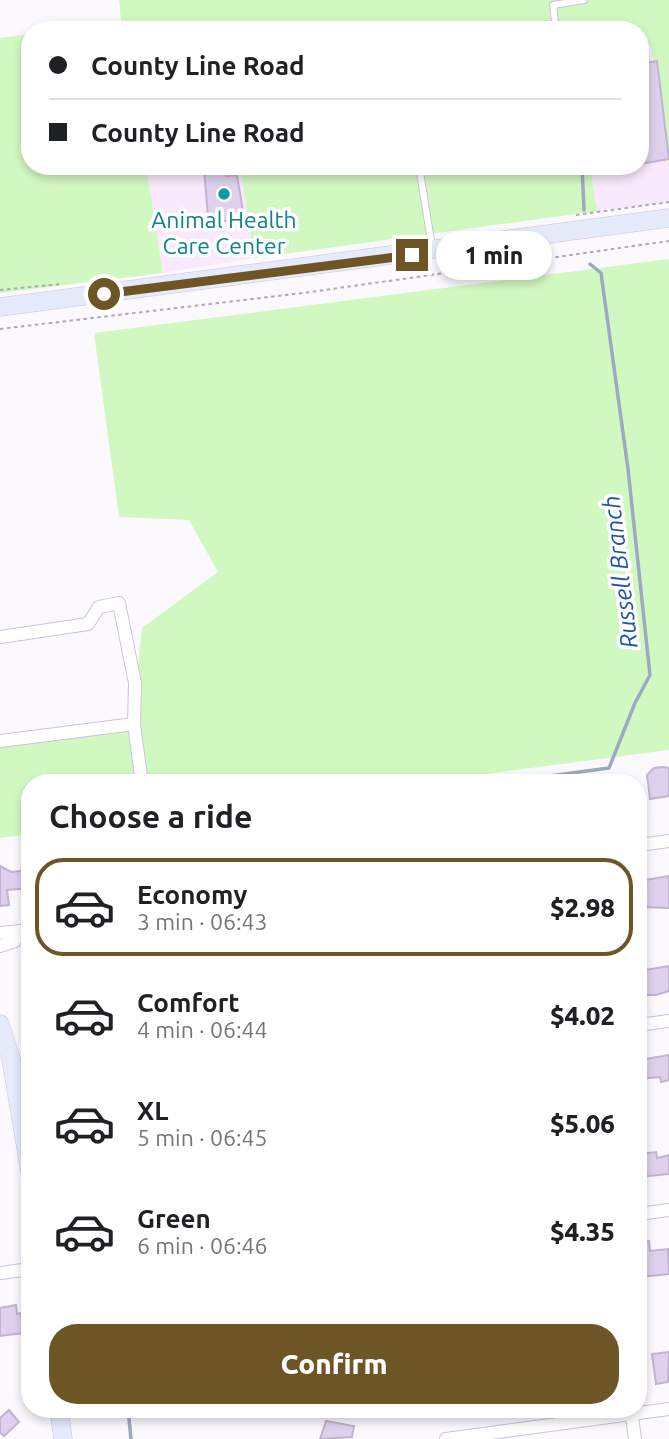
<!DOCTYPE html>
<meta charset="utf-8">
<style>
:root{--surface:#fff;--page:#f6f6f6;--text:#202124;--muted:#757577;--line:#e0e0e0;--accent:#6e5526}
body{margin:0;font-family:Ubuntu,sans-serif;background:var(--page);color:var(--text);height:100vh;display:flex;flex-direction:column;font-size:26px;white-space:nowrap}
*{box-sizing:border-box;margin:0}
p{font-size:23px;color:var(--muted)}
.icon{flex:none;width:38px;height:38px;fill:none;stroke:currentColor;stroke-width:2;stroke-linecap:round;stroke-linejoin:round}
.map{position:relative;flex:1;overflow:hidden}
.panel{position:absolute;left:21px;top:774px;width:626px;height:644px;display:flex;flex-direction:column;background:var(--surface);border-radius:28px;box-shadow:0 4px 10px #0003}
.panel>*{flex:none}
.banner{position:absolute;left:21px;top:21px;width:628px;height:154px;border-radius:28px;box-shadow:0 4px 10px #0003;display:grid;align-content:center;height:154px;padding:0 28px;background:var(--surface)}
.end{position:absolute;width:32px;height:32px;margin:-16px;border:9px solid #6e5526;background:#fff;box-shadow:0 0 0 4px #fff}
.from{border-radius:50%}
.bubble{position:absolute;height:49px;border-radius:24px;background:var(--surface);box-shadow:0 4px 10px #0003;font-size:23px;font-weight:800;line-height:49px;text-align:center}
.banner b{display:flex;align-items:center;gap:24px;height:66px;font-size:26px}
.banner b+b{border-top:2px solid var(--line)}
.banner i{width:18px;height:18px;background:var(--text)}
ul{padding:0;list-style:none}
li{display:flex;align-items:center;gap:21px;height:98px;margin:0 14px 10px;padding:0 14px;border:4px solid transparent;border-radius:28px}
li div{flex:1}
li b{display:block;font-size:26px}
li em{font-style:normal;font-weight:800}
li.selected{border-color:var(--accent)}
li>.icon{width:63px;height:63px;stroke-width:1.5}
h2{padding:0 28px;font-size:32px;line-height:84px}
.action{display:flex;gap:14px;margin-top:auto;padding:14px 28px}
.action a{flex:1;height:80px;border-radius:28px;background:var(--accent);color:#fff;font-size:28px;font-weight:800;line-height:80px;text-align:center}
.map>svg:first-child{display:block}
.commercial{fill:#f9e9fc}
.green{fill:#d2f8c2}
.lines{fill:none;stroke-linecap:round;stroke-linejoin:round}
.stream{stroke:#9da9c3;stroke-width:3.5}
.building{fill:#dfd0ed;stroke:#c2b3cf;stroke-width:2}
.lane-casing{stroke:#cfc1dd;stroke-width:8}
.street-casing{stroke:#cfc1dd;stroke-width:14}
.secondary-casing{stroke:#cfc1dd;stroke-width:19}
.path{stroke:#ada9b1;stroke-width:2;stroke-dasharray:3.5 3.5;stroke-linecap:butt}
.lane{stroke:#fff;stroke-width:6}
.street{stroke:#fff;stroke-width:12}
.secondary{stroke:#e5ebfb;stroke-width:18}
.route{stroke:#6e5526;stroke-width:9}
.culture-dot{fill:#0f9aa8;stroke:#fff;stroke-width:2.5}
.labels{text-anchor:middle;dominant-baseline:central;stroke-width:7;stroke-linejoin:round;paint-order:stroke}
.culture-label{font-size:23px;fill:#0d838f;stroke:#fff}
.water-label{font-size:24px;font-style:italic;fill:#1d53ab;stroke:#fff}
</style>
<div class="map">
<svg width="669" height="1439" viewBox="0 0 669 1439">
<rect width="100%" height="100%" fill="#fbf8fe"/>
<!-- commercial -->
<g class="commercial">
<polygon points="641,45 650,45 669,168 669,202 597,211 590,166 640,166"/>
<polygon points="146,166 240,166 254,258 163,273"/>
</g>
<!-- green -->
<g class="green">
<polygon points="119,0 669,0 669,168 651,46 641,45 640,30 59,30 121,21"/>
<polygon points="30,34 30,166 146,166 163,273 0,293 0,38"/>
<polygon points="240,166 590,166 597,211 254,258"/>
<polygon points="669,259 669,750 424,782 30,782 30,834 0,838 0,743 132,722 142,628 218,572 189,520 119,517 94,333"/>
</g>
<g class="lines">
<!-- stream -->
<g class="stream">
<polyline points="582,166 584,210"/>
<polyline points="504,782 609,768 635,703 650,675 628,469 601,273 590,264"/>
<polyline points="128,1409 131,1439"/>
</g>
</g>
<!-- building -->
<g class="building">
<polygon points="657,61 669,159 640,164 640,153 644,152 640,64"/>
<polygon points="225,166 226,176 237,175 243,211 229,213 230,220 213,223 212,216 208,216 204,169"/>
<polygon points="663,767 669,768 669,796 650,799 647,775 654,768"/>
<polygon points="0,866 11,872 30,870 30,888 7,890 9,905 0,906"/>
<polygon points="669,876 669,908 642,907 639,881"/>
<polygon points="669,966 669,991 656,995 639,995 639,971"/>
<polygon points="669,1055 669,1080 661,1082 660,1077 639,1079 639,1060"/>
<polygon points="656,1152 657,1158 669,1155 669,1174 639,1177 639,1154"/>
<polygon points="649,1241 650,1251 668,1249 669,1274 641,1277 639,1242"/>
<polygon points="16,1305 17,1314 21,1313 24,1333 0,1336 0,1308"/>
<polygon points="669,1352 668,1382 656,1384 652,1354"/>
<polygon points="9,1410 19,1422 4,1436 0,1432 0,1418"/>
<polygon points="326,1421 354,1426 352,1437 320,1439"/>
</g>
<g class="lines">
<defs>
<g id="lane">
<polyline points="556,30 553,5 584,0"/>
<polyline points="419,166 432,247"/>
<polyline points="26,931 30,941"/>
</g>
<g id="street">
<polyline points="0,637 88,624 99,607 119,603 135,683 134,724"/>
<polyline points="0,741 134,724 141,776"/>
<polyline points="639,845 669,841"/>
<polyline points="0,933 30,930"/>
<polyline points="0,946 15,941 18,933"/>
<polyline points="639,1025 669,1021"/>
<polyline points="639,1214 669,1210"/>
<polyline points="0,1273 30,1269"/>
<polyline points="631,1409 635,1439"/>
<polyline points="446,1439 669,1409"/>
</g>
<g id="secondary">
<polyline points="0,307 669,218"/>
<polyline points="0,1024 11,1059 30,1172"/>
<polyline points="59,1409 63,1439"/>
</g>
</defs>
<!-- lane casing -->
<use href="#lane" class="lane-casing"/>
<!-- street casing -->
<use href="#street" class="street-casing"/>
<!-- secondary casing -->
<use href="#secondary" class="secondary-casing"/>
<!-- path -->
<g class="path">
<polyline points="576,215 669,202"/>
<polyline points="0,290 61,284"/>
<polyline points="0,329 311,292 669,241"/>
</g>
<!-- lane -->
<use href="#lane" class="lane"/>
<!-- street -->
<use href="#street" class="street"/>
<!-- secondary -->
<use href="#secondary" class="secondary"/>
</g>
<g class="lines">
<!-- route -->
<polyline class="route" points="104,294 412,255"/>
</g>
<!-- markers -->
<circle class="culture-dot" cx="224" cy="194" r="7"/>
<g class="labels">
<!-- culture labels -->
<g class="culture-label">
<text x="224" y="219">Animal Health<tspan x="224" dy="26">Care Center</tspan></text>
</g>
<!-- water labels -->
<g class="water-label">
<text transform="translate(620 572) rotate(-97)">Russell Branch</text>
</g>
</g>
</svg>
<i class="end from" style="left:104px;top:294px"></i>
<i class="end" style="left:412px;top:255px"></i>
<div class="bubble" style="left:436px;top:231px;width:116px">1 min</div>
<div class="banner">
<b><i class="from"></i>County Line Road</b>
<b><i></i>County Line Road</b>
</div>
<section class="panel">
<h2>Choose a ride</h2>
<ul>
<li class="selected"><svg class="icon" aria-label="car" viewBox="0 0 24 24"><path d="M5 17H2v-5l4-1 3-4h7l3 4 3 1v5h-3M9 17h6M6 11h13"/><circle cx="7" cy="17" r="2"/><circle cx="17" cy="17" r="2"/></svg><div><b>Economy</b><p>3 min · 06:43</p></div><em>$2.98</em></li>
<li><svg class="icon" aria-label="car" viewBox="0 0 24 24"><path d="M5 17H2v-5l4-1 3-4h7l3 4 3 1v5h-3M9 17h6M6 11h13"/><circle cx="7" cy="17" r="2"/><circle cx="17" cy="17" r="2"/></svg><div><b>Comfort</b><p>4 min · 06:44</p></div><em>$4.02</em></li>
<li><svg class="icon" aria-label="car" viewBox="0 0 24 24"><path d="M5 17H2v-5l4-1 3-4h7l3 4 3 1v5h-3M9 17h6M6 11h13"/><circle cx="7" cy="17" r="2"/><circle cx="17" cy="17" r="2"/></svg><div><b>XL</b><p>5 min · 06:45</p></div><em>$5.06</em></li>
<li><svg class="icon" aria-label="car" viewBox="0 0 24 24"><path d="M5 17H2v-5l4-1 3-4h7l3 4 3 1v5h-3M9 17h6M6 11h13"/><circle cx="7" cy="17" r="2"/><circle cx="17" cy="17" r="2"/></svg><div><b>Green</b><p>6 min · 06:46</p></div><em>$4.35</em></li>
</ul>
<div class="action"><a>Confirm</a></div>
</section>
</div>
